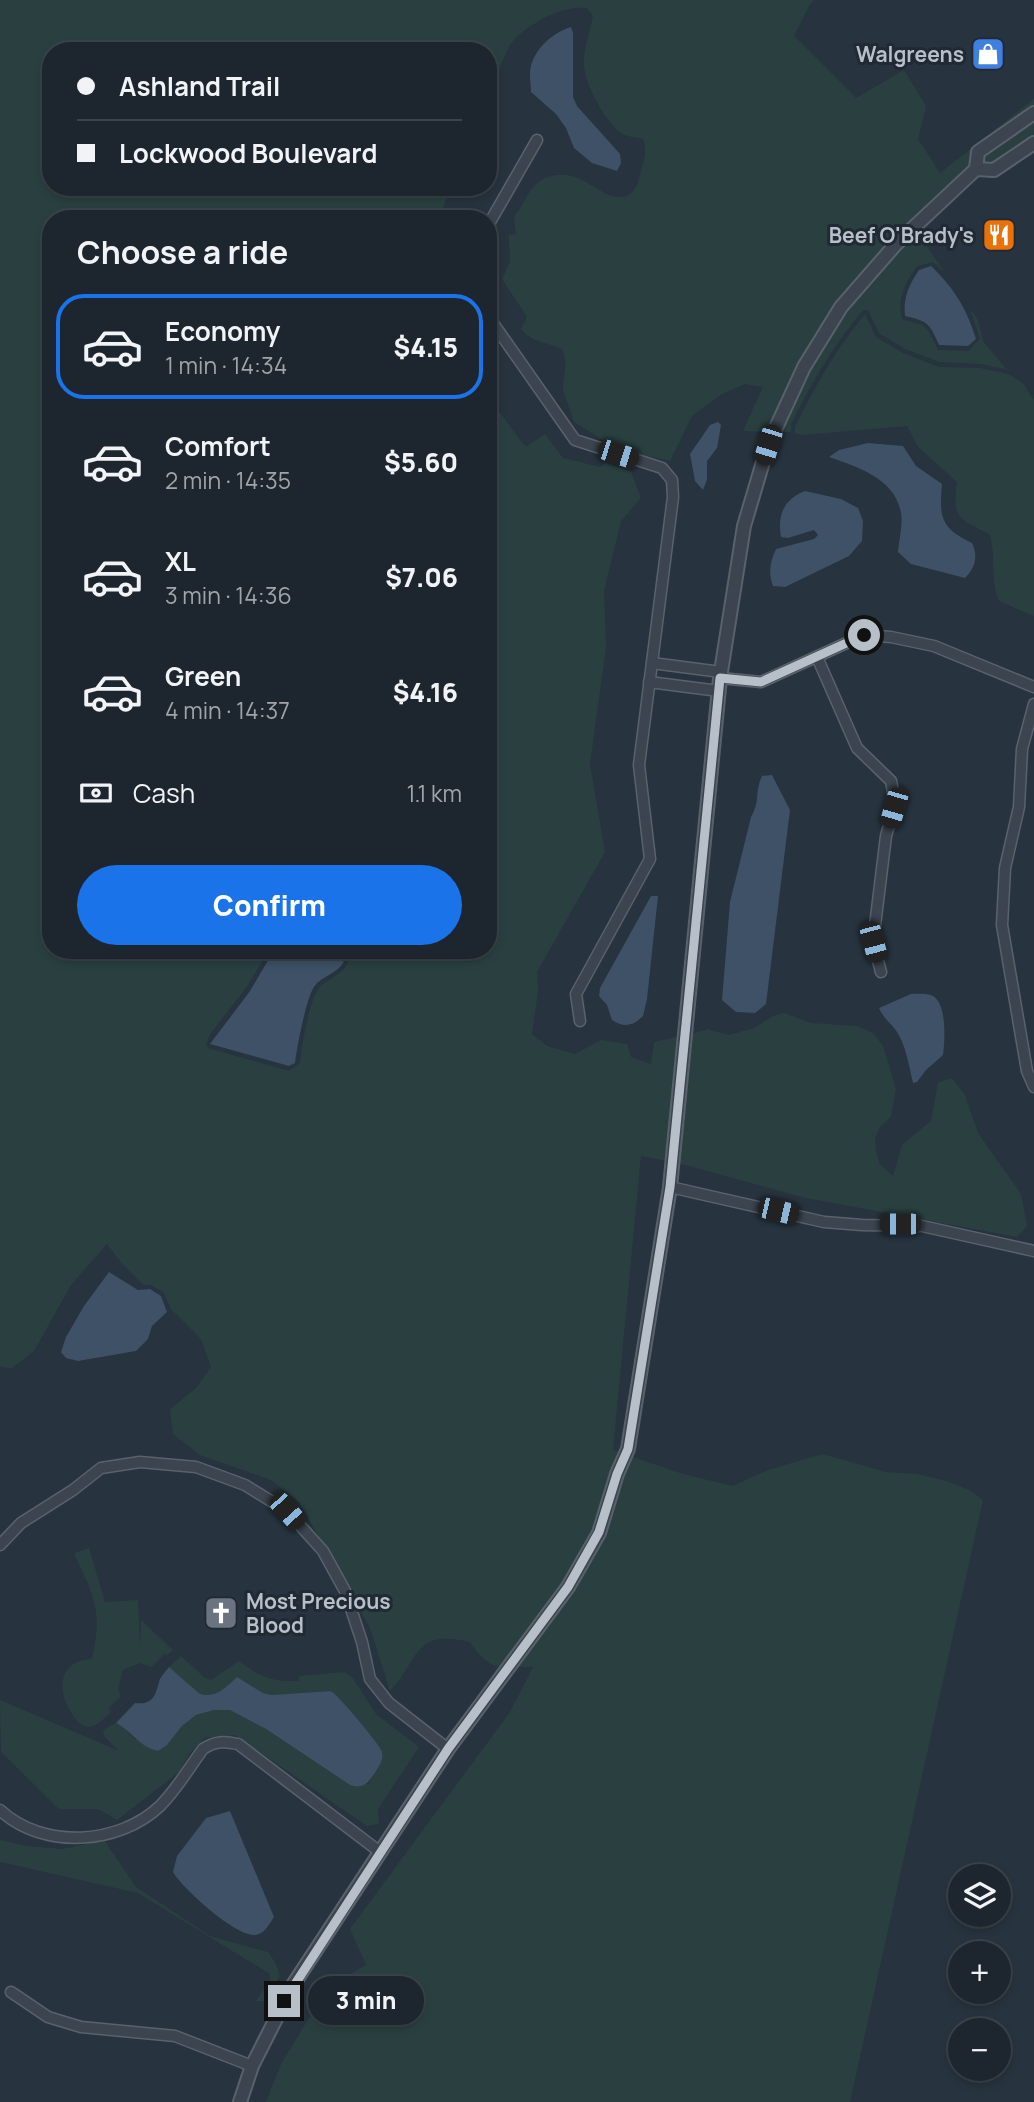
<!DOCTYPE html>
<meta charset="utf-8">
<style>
:root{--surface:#1d262e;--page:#2a323a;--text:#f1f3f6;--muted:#a0a5aa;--line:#3b434a;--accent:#1a73e8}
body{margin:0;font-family:Manrope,sans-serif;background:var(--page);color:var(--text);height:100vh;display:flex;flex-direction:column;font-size:26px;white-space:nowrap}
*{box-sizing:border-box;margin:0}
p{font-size:23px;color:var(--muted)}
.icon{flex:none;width:38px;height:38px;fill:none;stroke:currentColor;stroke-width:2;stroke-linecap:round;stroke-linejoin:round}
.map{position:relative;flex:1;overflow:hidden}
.panel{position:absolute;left:42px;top:210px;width:455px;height:749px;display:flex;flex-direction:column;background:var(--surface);border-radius:28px;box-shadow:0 4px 10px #0003,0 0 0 2px var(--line)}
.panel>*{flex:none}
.banner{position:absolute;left:42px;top:42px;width:455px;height:154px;border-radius:28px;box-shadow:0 4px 10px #0003,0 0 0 2px var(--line);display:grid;align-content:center;height:154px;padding:0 35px;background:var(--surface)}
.buttons{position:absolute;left:948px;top:1864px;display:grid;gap:14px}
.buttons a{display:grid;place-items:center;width:63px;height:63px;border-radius:50%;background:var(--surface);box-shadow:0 4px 10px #0003,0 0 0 2px var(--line);font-size:35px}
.end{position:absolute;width:32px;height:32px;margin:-16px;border:9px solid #b7bfc9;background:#111;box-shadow:0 0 0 4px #111}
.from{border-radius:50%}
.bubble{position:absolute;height:49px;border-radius:24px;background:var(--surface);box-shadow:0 4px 10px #0003,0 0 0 2px var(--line);font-size:23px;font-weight:800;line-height:49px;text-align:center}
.car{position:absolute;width:21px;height:42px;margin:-21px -10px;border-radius:9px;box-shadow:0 0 5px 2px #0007;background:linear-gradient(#222 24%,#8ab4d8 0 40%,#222 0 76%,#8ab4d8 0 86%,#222 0)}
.banner b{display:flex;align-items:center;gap:24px;height:66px;font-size:26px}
.banner b+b{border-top:2px solid var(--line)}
.banner i{width:18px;height:18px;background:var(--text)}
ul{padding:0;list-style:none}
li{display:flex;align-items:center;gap:21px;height:105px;margin:0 14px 10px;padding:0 21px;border:4px solid transparent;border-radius:28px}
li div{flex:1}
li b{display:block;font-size:26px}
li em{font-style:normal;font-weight:800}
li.on{border-color:var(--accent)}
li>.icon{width:63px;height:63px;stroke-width:1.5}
h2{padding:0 35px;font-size:32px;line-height:84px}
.pay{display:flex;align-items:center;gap:18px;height:77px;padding:0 35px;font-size:26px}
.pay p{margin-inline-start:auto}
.primary-button{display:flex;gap:14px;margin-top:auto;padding:14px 35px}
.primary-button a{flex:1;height:80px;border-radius:42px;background:var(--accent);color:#fff;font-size:28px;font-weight:800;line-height:80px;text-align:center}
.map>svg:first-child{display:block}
.green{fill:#2a4040}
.water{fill:#3e5166}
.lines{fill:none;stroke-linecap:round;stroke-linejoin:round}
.minor-casing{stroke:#59626c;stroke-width:13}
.tertiary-casing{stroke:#59626c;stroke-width:16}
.minor{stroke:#3b444f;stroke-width:10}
.tertiary{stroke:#3b444f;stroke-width:12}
.route{stroke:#b7bfc9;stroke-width:9}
.labels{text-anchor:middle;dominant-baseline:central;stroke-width:6;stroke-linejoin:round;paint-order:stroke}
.poi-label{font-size:21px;font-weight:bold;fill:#b7bfc9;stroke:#202934;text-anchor:end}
</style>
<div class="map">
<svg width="1034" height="2102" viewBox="0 0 1034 2102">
<rect width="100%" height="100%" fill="#27333e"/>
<!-- green -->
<g class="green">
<path d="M0,0h814l-4,4 -16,32 62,62 48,-28 22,36 -8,33 22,34 94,-74v8l-21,15 -172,178 -72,132 -26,-1 20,-44 -18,-3 -23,10 -30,22 -22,45 -53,-12 -43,-27c-2,-9 -10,-26 -11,-33 0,-16 6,-22 -1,-40 -14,-7 -30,-6 -41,-20l6,-12 -25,-38 8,-17 -1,-27 7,-1 -2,-17c12,-14 16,-35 34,-40 9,-3 19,-3 27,0 21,8 55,42 65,-2 3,-13 8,-24 3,-36 -7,-2 -16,-2 -22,-6 -16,-12 -35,-46 -37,-67 -1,-16 6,-35 9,-50l-6,-8c-25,-3 -57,15 -74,33 -9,10 -20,47 -25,62v-52h-437v136h401l-14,32h-387v731h218l-23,38 -35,45 -5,12 2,3 81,23 11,-8c1,-15 10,-65 19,-75 9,-10 22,-12 29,-25l-2,-5 -14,-8h156v-553l36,48 3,1 18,-12 18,24 37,9 6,-4 25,9 10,26 -20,23 -17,70 2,56 -16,117 15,88 -68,120 1,19 -6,43 15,12 28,8 26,-14 26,4 4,13 20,7 3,-22 26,-6 -12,125 -27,-5 -28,294 8,3 -26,77 -31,54 -61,83c-14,0 -26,-14 -33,-25 -57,-13 -49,15 -80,49l-20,-63 -71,-126 -28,-22 -71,-25 -27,-21 -3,-25 26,-21 15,-21 -10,-28 -30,-30 -8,-17 -12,-7h-7l-24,-24 -13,-17 -36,41 -37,66 -23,18 -11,-3z"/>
<polygon points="1034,120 1034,136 993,164 982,163 983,156"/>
<path d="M917,232l28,41 -12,-11 -16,4c-12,17 -20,32 -15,53l20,6 6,5 10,20 30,1 12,-12 -10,-30 8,11 5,21 23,28 -26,-5 -40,-2 -35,-13 -26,-16 -11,-23h-5c-31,37 -50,71 -72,114v8h-11c9,-21 18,-44 29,-64 28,-50 65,-98 108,-136z"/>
<path d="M865,314l11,23 27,16 36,14 41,1 28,6 15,9 11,17v216l-35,-15c-9,-21 -3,-44 -9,-66 -32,-18 -38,-15 -33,-53l-39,-35 -11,-21 -105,9 -7,-2v-6c20,-41 41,-78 70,-113z"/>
<polygon points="784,1013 811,1023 857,1026 874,1034 883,1046 896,1089 891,1116 880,1127 875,1139 876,1151 879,1163 893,1176 902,1145 931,1121 938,1082 952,1078 965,1095 978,1133 1021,1194 1027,1226 1017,1237 806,1198 678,1163 690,1034 708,1029 729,1035 754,1028 773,1016"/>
<polygon points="822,1454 886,1472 917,1474 947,1481 971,1491 983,1500 850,2102 266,2102 281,2064 328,1987 366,1965 350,1929 510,1712 533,1667 516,1667 572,1591 630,1456 683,1474 733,1486 768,1470"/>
<path d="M89,1548l16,54 33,-2 2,46 1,-26 32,30 -7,6 -2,-2 -12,13 -12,-4 -17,7 -5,19 3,7 -13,13 3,3c-5,4 -14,15 -22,15 -19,0 -50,-65 3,-68 11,-49 2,-62 -18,-106z"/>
<path d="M181,1656l24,22 6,2 28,-19c20,16 34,21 60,20v-5l45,-4 8,5 24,37 43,33 -41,62 1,15 -12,2 -132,-91 -31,3 -14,15 -11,19 -62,48 -19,-11h-39l-58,-57 -1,-52 119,51 -15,-15 -1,-6 13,-7 6,3 13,13 32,6 15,-19 14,-11 18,-5h16l36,19 84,56 18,-1 12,-18 -3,-23 -43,-50 -5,-2 -57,4 -9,-2 -26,-16c-12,10 -20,21 -37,17l-31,-27z"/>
<polygon points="0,1840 27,1846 63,1849 104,1840 136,1887 210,1936 268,1952 275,1962 280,1976 264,2001 256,2001 270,1980 270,1974 138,1893 0,1862"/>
</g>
<!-- water -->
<g class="water">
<path d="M571,27l2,6v64l4,9 43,48 1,9 -4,8 -25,-8 -18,-15 -8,-20 -10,-14 -25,-22c0,-6 -1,-10 -1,-16 -1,-23 21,-43 41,-49z"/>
<path d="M931,266c23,22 36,43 45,73l-8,7 -29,-1c-9,-21 -11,-24 -34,-29 -2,-19 4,-31 14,-46z"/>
<polygon points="718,422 721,425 717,448 707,461 707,480 703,490 695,481 690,454 710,425"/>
<path d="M868,443l35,3 13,20 26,18c-3,34 -1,44 30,59 6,13 4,24 -7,35l-54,-14 -13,-12c1,-12 5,-27 3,-39 -6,-35 -44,-46 -72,-56l10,-7z"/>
<path d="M805,491l36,8 17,9 5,13 -1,20 -13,15 -64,31 -12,-1c-5,-14 -3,-24 3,-37l38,-10 4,-4 -4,-5 -26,8 -7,-1c-4,-22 3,-38 24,-46z"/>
<path d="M772,775l18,35 -24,194 -11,9 -19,-1 -14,-12 8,-98 21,-85c10,-17 3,-24 11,-41z"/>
<path d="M651,896h7l-11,103 -4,17c-10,10 -19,12 -31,4l-5,-15 -8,-9 1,-8z"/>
<path d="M274,950h48l22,12c-7,12 -23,14 -30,25 -8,12 -17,60 -19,76l-6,3 -79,-22 40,-53z"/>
<path d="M911,994c7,0 16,-1 22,2 14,8 12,45 10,59l-17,15 -9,12 -4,1c-4,-17 -7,-37 -16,-51 -6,-9 -14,-14 -18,-24z"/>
<polygon points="109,1272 138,1290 150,1289 161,1296 167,1312 152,1326 148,1339 136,1351 78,1361 66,1358 61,1352 66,1337 84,1306"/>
<path d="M169,1667l31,27c16,4 25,-6 37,-17l26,16 9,2 58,-4 4,2c8,8 46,51 48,59 2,9 -5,18 -10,25 -6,9 -12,11 -22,8l-84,-56 -36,-19h-16l-18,5 -14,11 -15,19 -9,6c-19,-4 -26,-20 -42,-28l19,-20c17,2 20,-6 24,-21 1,-5 6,-10 10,-15z"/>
<path d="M230,1811l44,106c-5,7 -9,17 -19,18 -19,2 -73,-47 -82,-63l4,-16 29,-38z"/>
</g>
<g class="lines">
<defs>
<g id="minor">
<polyline points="488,230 490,222 537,140"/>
<polyline points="488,316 575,440 662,468 672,480 673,497 639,765 650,859 576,994 580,1021"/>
<polyline points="817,657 857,748 891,781 893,792 894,808 886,836 873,942 881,972"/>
<polyline points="652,663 721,672"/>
<polyline points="720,678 761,682 864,635 891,637 934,646 1034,687"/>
<polyline points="649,682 719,691"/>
<polyline points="1034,704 1022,749 1019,807 1005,868 1002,925 1027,1071 1034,1087"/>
<polyline points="670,1187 824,1222 862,1225 922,1226 1034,1251"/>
<polyline points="0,1545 21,1523 73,1490 101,1468 140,1462 196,1467 245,1485 287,1511 323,1551 345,1591 362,1642 370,1679 389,1703 448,1749"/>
<path d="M0,1810c43,40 119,35 160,-4 17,-17 29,-38 43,-57 12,-8 21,-8 35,-5l142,108"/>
<polyline points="11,1992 48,2017 81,2027 175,2036 252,2066"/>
</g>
<g id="tertiary">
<polyline points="976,169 994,170 1034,143"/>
<polyline points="240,2102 252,2066 293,1985 448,1749 568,1587 599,1533 617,1474 628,1449 670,1187 720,678 744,526 768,445 804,367 841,307 896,244 976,169 978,152 1034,113"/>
</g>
</defs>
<!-- minor casing -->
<use href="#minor" class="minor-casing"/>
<!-- tertiary casing -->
<use href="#tertiary" class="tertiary-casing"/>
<!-- minor -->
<use href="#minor" class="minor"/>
<!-- tertiary -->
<use href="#tertiary" class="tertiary"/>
</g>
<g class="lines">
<!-- route -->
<polyline class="route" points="284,2001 448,1749 568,1587 599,1532 617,1474 628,1449 670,1187 720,678 761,682 864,635"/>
</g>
<!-- icons -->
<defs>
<symbol id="shop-square" viewBox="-11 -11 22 22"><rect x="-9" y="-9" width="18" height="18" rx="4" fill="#3f7fe0" stroke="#202934"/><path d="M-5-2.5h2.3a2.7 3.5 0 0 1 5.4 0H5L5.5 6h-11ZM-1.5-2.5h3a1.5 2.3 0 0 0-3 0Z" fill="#fff"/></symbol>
<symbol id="restaurant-square" viewBox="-11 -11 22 22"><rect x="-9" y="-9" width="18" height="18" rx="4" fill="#e8710a" stroke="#202934"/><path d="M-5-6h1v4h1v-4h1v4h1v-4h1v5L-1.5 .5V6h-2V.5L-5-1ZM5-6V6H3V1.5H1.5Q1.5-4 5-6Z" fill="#fff"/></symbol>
<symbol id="church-square" viewBox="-11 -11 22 22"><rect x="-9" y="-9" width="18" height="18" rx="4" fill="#6b7280" stroke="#202934"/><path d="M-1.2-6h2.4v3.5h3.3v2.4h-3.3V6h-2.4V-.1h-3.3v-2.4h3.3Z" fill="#fff"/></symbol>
</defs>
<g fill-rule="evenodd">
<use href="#shop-square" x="969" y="35" width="38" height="38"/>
<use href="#restaurant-square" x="980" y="216" width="38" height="38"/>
<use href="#church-square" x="202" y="1594" width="38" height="38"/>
</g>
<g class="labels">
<!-- poi labels -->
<g class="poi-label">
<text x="964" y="54">Walgreens</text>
<text x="974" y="235">Beef O'Brady's</text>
<text x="246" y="1601" text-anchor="start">Most Precious<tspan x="246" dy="24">Blood</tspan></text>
</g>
</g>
</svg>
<div class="buttons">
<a><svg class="icon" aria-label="layers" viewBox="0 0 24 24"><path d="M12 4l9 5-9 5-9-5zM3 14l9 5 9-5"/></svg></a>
<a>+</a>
<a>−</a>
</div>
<i class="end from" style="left:864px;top:635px"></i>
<i class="end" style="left:284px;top:2001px"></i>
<div class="bubble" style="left:308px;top:1976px;width:116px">3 min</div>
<i class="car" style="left:768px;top:445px;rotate:197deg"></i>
<i class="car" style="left:618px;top:454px;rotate:108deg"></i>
<i class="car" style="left:894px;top:808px;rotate:196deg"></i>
<i class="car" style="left:873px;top:942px;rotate:165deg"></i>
<i class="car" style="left:778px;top:1211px;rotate:103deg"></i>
<i class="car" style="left:900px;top:1224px;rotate:270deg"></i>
<i class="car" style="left:287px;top:1511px;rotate:138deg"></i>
<div class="banner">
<b><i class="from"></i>Ashland Trail</b>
<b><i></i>Lockwood Boulevard</b>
</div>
<section class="panel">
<h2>Choose a ride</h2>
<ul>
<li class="on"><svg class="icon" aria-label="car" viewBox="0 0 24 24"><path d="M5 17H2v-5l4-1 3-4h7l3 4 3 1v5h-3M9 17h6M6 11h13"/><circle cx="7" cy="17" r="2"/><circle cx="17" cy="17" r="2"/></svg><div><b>Economy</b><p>1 min · 14:34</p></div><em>$4.15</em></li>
<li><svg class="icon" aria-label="car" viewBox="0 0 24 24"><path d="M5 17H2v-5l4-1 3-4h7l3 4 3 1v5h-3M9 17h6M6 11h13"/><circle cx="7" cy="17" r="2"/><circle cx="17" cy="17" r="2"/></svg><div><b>Comfort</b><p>2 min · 14:35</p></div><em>$5.60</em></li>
<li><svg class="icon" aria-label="car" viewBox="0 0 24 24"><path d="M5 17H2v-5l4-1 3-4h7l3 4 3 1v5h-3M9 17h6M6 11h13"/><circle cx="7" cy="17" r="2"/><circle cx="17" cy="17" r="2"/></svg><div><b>XL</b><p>3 min · 14:36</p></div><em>$7.06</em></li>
<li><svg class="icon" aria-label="car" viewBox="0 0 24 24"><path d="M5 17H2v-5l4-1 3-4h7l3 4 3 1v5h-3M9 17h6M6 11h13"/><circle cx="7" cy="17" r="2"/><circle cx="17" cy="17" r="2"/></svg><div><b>Green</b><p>4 min · 14:37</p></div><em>$4.16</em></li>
</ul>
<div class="pay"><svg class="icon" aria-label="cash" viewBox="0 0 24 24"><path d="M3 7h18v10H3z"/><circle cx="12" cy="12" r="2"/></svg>Cash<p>1.1 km</p></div>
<div class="primary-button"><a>Confirm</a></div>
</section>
</div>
